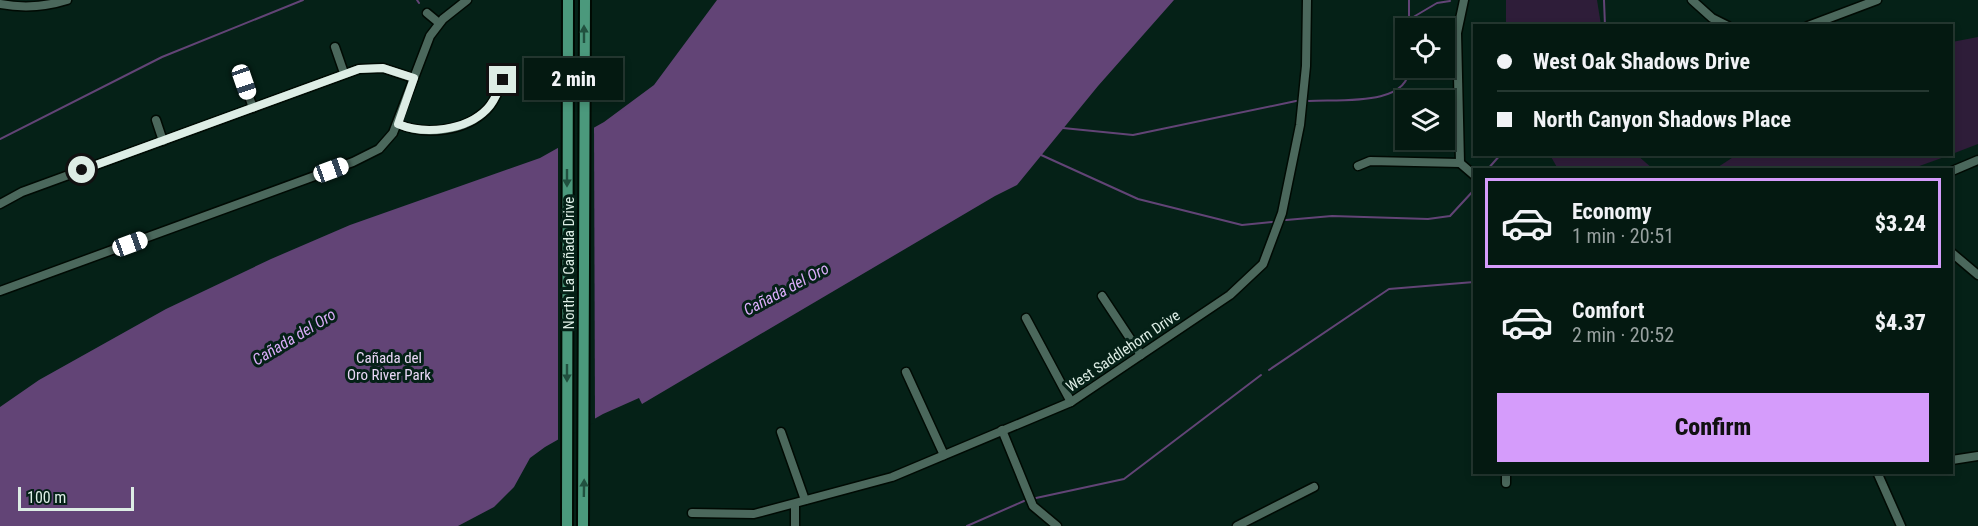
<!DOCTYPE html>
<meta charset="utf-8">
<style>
:root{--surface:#041911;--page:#12261f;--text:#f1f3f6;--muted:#97a09f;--line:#253831;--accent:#d59cfb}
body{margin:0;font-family:"Roboto Condensed",sans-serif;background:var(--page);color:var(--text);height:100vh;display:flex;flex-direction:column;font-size:22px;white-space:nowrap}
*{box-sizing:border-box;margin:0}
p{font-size:20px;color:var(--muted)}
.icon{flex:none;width:33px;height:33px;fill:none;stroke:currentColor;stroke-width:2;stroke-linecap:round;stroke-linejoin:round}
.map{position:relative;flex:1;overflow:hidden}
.side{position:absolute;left:1473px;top:168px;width:480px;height:306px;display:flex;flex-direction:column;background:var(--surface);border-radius:0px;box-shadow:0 3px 9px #0003,0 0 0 2px var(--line)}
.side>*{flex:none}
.guide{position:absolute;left:1473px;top:24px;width:480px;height:132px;border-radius:0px;box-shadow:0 3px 9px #0003,0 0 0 2px var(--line);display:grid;align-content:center;height:132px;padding:0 24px;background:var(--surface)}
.fabs{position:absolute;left:1395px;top:18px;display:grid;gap:12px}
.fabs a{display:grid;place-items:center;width:60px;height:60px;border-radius:0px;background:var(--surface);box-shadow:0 3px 9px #0003,0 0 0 2px var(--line);font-size:30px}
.scale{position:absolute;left:18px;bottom:15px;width:116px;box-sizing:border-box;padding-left:6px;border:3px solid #ddede5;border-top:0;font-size:16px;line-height:21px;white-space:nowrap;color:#ddede5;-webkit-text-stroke:4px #052117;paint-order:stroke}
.end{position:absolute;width:27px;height:27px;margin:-14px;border:8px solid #ddede5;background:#111;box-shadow:0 0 0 3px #111}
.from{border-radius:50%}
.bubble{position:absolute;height:42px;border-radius:0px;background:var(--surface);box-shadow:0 3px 9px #0003,0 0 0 2px var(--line);font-size:20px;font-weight:800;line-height:42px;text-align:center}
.car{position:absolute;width:18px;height:36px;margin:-18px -9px;border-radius:8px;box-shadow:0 0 4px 2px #0007;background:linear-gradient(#fff 24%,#345 0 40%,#fff 0 76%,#345 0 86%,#fff 0)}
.guide b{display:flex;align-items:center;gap:21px;height:57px;font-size:22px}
.guide b+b{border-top:2px solid var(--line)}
.guide i{width:15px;height:15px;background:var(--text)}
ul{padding:10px 0 0;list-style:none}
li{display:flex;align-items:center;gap:18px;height:90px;margin:0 12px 9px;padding:0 12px;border:3px solid transparent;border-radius:0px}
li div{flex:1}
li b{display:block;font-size:22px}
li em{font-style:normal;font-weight:800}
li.on{border-color:var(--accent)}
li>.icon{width:54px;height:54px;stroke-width:1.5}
.action{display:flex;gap:12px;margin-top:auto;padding:12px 24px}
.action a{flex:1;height:69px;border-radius:0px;background:var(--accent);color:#111;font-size:24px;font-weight:800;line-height:69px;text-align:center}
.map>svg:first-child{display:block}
.green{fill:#2e1d39}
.water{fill:#624476}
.pier{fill:#052117}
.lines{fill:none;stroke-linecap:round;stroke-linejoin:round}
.stream{stroke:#624476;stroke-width:2}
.minor-casing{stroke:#000a03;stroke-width:11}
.major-casing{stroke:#000a03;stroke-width:14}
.minor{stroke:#4b685c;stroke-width:8}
.major{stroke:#4b997c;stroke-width:10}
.oneway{fill:#21513f}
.route{stroke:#ddede5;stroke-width:8}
.labels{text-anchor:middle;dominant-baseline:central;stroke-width:6;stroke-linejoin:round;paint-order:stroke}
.street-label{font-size:15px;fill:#ddede5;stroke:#052117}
.park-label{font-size:15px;fill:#e9d7f6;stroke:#052117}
.water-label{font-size:16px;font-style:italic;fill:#daacf9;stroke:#052117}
</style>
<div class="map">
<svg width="1978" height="526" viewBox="0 0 1978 526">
<rect width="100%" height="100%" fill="#052117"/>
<!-- green -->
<g class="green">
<polygon points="1506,0 1597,0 1601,25 1506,25"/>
<polygon points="1978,37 1978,144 1952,154 1952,42"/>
<polygon points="1738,154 1950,154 1950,155 1911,169 1715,169"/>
<polygon points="1550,155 1637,155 1653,169 1558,169"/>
</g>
<!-- water -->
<polygon class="water" points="717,0 1174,0 1098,86 1017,185 995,196 642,404 639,398 603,414 545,447 530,458 514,487 494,507 458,526 0,526 0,407 39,380 166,309 271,259 350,225 540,158 604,122 654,85"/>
<!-- pier -->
<polygon class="pier" points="594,124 595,422 558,442 558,145"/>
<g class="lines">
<!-- stream -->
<g class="stream">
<polyline points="417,0 419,3"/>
<polyline points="1409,0 1409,28"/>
<polyline points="1604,0 1605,26"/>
<polyline points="1410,19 1437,3 1450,1"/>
<path d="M1309,101c28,-2 100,6 100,-33"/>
<polyline points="1063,128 1133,135 1296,101"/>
<polyline points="0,139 162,57 303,0"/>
<polyline points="1039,154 1138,199 1242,225 1272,222"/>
<polyline points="1487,170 1501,154"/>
<polyline points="1286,220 1332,216 1428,219 1450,216 1474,190"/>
<polyline points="1269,370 1389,289 1474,282"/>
<polyline points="1036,498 1124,479 1261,375"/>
<polyline points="967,526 1024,501"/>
</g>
<defs>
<g id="minor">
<polyline points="1464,0 1457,33 1460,163 1474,175"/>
<polyline points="1692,0 1712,18 1728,26"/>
<path d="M0,4c22,4 45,3 67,-4"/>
<polyline points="427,13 439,23"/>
<polyline points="1808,26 1877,0"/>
<polyline points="335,47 344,73"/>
<polyline points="244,82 253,108"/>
<polyline points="156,120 163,141"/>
<path d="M398,124c26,11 63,8 85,-11 10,-8 15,-21 20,-33"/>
<polyline points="1358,166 1370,161 1460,163"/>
<polyline points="1952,171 1978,160"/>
<polyline points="0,204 22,192 359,69 383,68 413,78"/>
<polyline points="1952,253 1978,275"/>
<polyline points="0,291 353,162 379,149 393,133 430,36 443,19 467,0"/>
<polyline points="1102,296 1141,355"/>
<polyline points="1026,318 1071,402"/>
<polyline points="906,372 944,455"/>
<polyline points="1002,430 1033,506 1057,526"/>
<polyline points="781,432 805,500"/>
<polyline points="1952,460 1978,456"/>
<polyline points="1877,472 1901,526"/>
<polyline points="1506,483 1506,472"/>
<polyline points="795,504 795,526"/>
<polyline points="692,513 754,514 892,477 1071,402 1230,295 1263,264 1282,213 1300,125 1306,66 1307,0"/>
<polyline points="1237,526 1314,487"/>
</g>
<g id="major">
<polyline points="567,526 568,0"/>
<polyline points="583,526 585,0"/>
</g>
</defs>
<!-- minor casing -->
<use href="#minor" class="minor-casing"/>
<!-- major casing -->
<use href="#major" class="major-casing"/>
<!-- minor -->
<use href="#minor" class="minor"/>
<!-- major -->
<use href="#major" class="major"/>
</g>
<!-- one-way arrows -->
<defs><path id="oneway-solid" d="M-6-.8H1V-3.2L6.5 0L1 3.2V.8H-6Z" transform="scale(1.5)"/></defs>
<g class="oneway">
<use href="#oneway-solid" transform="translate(584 34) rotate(-90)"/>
<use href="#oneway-solid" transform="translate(567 178) rotate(90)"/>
<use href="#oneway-solid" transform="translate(567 373) rotate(90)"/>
<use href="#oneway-solid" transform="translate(584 488) rotate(-89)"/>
</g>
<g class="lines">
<!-- route -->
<path class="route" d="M82,170l277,-101 24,-1 31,10 -16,46c26,11 68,7 89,-15 8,-8 11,-18 16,-29"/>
</g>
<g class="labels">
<!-- street labels -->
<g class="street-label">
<text transform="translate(569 263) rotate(-90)">North La Cañada Drive</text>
<text transform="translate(1123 351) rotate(-34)">West Saddlehorn Drive</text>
</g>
<!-- park labels -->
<g class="park-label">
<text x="389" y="358">Cañada del<tspan x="389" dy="17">Oro River Park</tspan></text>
</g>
<!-- water labels -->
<g class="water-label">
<text transform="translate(786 289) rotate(-28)">Cañada del Oro</text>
<text transform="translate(294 337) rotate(-31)">Cañada del Oro</text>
</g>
</g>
</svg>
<div class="fabs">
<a><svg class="icon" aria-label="locate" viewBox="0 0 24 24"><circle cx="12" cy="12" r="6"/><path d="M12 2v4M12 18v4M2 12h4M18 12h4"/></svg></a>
<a><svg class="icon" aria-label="layers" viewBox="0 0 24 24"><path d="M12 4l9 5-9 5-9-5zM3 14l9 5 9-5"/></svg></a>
</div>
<div class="scale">100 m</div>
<i class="end from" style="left:82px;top:170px"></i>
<i class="end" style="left:503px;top:80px"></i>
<div class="bubble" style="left:524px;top:58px;width:99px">2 min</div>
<i class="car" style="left:244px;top:82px;rotate:161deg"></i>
<i class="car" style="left:331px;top:170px;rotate:70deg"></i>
<i class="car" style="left:130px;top:244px;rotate:70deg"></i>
<div class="guide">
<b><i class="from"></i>West Oak Shadows Drive</b>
<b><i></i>North Canyon Shadows Place</b>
</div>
<section class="side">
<ul>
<li class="on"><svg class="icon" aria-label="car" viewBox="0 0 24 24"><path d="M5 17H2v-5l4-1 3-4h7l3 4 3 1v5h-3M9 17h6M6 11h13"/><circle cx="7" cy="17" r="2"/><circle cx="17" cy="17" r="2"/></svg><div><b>Economy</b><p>1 min · 20:51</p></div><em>$3.24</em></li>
<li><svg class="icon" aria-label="car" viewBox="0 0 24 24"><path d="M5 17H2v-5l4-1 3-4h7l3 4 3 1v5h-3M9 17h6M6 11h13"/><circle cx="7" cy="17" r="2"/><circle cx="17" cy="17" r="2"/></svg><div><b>Comfort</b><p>2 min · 20:52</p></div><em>$4.37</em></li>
</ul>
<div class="action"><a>Confirm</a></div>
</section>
</div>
